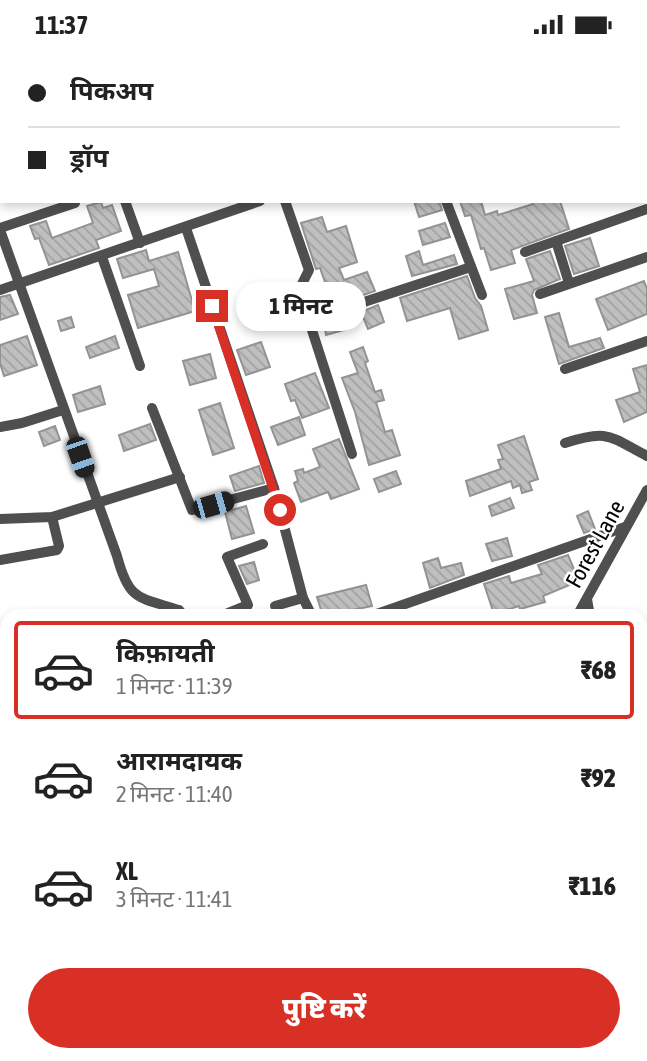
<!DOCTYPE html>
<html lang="hi">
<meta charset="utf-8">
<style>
:root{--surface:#fff;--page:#f2f2f2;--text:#222;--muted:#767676;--line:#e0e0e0;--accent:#d93025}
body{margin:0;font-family:"Asap Condensed","Noto Sans Devanagari",sans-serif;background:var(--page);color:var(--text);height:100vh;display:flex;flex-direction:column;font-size:26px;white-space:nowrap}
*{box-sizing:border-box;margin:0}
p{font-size:23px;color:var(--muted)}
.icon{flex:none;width:38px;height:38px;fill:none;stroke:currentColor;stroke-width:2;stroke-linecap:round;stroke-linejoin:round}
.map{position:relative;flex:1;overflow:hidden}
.panel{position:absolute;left:0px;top:560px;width:648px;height:453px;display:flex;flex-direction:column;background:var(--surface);border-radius:21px 21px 0 0;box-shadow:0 4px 10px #0003}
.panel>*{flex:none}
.guide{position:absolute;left:0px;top:0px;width:648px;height:154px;box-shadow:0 4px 10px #0003;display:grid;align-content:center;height:154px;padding:0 28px;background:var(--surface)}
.end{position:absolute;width:32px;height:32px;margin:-16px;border:9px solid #d93025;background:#fff;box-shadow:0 0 0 4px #fff}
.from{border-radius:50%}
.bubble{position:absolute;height:49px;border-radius:24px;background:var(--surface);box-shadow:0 4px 10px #0003;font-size:23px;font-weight:800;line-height:49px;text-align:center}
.car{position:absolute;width:21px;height:42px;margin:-21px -10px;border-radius:9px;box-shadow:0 0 5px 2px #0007;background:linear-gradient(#222 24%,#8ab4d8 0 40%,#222 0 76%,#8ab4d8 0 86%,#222 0)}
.guide b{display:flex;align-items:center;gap:24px;height:66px;font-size:26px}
.guide b+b{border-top:2px solid var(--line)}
.guide i{width:18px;height:18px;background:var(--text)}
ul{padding:12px 0 0;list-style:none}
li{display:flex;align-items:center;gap:21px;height:98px;margin:0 14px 10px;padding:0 14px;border:4px solid transparent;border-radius:7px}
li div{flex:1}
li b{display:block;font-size:26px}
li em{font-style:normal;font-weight:800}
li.current{border-color:var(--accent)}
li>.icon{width:63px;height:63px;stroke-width:1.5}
.button{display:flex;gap:14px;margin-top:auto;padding:14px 28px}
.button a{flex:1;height:80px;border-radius:42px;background:var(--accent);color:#fff;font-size:28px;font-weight:800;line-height:80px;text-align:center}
.status{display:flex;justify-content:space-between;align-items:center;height:49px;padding:0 35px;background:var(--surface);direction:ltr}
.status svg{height:19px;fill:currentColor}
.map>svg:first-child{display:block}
.forest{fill:url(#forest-firs)}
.building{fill:url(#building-back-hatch);stroke:#939393;stroke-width:2}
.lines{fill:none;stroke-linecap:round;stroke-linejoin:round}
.minor{stroke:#4f4f4f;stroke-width:10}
.route{stroke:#d93025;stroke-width:9}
.labels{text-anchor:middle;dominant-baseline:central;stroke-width:5;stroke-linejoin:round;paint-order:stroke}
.street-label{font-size:23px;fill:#000;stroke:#fff}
</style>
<div class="status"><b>11:37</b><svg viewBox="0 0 49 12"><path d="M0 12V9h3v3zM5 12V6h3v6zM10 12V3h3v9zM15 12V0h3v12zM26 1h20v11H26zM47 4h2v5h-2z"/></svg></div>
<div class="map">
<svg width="647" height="1012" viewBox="0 0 647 1012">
<defs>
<pattern id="forest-firs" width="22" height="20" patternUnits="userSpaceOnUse" patternTransform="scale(1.75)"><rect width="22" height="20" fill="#d6d6d6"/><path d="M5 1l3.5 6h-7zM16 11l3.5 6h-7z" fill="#b6b6b6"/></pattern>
<pattern id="building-back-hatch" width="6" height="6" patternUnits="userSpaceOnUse" patternTransform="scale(1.75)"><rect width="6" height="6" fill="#bfbfbf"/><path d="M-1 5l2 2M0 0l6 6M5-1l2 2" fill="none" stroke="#a2a2a2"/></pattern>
</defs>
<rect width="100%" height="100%" fill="#fff"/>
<!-- forest -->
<polygon class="forest" points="7,748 7,965 0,968 0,754"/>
<!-- building -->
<g class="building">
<polygon points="414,152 439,152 442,161 419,168"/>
<polygon points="460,152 481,152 485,166 497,162 498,166 533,155 533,152 560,152 569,180 511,201 515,214 491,221 484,199 481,200 471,166 465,167"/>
<polygon points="101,153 103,159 112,156 121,182 96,191 99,199 49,216 39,189 35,190 30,177 46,172 52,189 93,174 87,157"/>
<polygon points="322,168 327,183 346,177 357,213 339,219 344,231 367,223 375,242 358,248 356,242 321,255 315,240 326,236 320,219 316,220 301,174"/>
<polygon points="445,174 450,188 423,196 419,182"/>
<polygon points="590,189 599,217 574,225 565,197"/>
<polygon points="146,201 149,212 178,203 195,262 138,279 128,246 159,237 154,220 123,229 117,210"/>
<polygon points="419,202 423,216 454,206 457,215 412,227 406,207"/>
<polygon points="550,202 560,230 534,241 532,246 537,264 514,270 505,240 534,232 526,210"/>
<polygon points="467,227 475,249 481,257 488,281 459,290 450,259 407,272 400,249"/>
<polygon points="644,232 647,240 647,265 608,281 596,250"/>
<polygon points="288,241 299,269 269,280 260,252"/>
<polygon points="10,246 18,265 0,271 0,248"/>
<polygon points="378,256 384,273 368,280 361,263"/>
<polygon points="559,264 569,298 600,289 604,299 559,315 545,268"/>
<polygon points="71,268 74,278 61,282 58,272"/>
<polygon points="348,268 351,279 326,286 325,279"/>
<polygon points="27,287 37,316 4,327 0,314 0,296"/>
<polygon points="115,287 119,299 90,309 86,298"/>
<polygon points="261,293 270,318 246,326 237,301"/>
<polygon points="363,298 368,312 365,314 375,343 381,341 384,351 376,353 385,383 392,381 400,406 369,416 355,363 342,329 358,324 350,303"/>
<polygon points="210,305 216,329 190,336 183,312"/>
<polygon points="647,316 647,363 624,373 616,351 640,343 633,320"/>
<polygon points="315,324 329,359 302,369 295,351 291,352 285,335"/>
<polygon points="100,337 105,355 78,363 73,346"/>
<polygon points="220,354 234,399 213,406 199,361"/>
<polygon points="299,368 305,386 278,396 271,378"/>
<polygon points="150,375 156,391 124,402 119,386"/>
<polygon points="55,377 60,391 44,397 39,383"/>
<polygon points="524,387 538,430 529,433 532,441 522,444 520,436 513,439 511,432 470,447 466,432 501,420 498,411 503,410 498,396"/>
<polygon points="339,390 359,440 331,450 328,443 301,453 294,434 298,432 295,422 303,420 304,424 320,418 313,400"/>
<polygon points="259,417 264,434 235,442 230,427"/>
<polygon points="396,422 401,435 379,443 374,430"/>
<polygon points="510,449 514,459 492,467 489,457"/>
<polygon points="246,457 254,484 232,490 225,463"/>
<polygon points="588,462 595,480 584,484 577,467"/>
<polygon points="507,489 512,507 492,512 486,495"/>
<polygon points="568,506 579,532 543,547 545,553 520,560 519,557 494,565 484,535 509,527 511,534 542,525 538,516"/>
<polygon points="438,509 441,519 461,514 464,526 430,539 423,514"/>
<polygon points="254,513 259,531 247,535 239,517"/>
<polygon points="366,536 372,557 323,567 317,548"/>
<polygon points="647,771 647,794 640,796 640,772"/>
<polygon points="640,916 647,931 647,938 640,940"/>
<polygon points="7,975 7,1012 0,1012 0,1000 6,997 0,978"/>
</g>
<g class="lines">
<!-- minor -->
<g class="minor">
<polyline points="262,0 263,2"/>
<polyline points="534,0 534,2"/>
<polyline points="107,2 111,0"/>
<polyline points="0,37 2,36"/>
<polyline points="0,133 2,133"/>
<polyline points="125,152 140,194"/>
<polyline points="285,152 309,221 299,241 352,405"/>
<polyline points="446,152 482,246"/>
<polyline points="0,179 75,154"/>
<polyline points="186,179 274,439 303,549"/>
<path d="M0,181l117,326c12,45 21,41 62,54l5,6"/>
<polyline points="556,192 569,234"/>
<polyline points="525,203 647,160"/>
<polyline points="102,208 140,317"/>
<polyline points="0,241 260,152"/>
<polyline points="540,245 647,208"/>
<polyline points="310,278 364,253 471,218"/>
<polyline points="565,320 647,292"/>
<polyline points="152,359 192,461 274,439"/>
<polyline points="0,378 22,374 63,361"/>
<path d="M565,394c43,-14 44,-7 82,13"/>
<polyline points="0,470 52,468 180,428"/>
<polyline points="0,511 57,501 59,497 52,468"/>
<polyline points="587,550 590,567"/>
<polyline points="275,557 303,549 312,567"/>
<polyline points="221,567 248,556 227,508 263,495"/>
<polyline points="371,567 625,478"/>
<polyline points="577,567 647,441"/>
<polyline points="640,585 647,583"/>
<polyline points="0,595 7,595"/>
<polyline points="0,701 7,698"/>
<polyline points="640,765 647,763"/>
<polyline points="640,849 647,846"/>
<polyline points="641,902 647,899"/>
<polyline points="51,1006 54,1012"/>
<polyline points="245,1006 247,1012"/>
<polyline points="377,1006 379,1012"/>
<polyline points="26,1012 38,1006"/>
<polyline points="261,1012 270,1006"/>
<polyline points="635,1012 647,1008"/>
</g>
</g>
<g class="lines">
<!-- route -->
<polyline class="route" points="212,257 280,461"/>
</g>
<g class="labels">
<!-- street labels -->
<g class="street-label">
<text transform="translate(595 495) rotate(-61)">Forest Lane</text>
</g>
</g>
</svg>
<i class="end from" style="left:280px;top:461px"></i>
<i class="end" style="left:212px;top:257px"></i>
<div class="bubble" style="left:236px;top:233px;width:130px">1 मिनट</div>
<i class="car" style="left:80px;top:408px;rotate:161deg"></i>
<i class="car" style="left:213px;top:456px;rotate:74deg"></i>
<div class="guide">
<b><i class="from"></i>पिकअप</b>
<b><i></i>ड्रॉप</b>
</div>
<section class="panel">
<ul>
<li class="current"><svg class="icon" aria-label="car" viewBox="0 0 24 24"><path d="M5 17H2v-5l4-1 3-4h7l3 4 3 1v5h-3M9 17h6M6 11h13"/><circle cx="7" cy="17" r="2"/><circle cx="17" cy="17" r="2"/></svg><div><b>किफ़ायती</b><p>1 मिनट · 11:39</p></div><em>₹68</em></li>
<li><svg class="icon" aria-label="car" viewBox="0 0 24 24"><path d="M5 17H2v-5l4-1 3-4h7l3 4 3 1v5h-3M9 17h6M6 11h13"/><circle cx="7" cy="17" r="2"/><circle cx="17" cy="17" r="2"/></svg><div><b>आरामदायक</b><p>2 मिनट · 11:40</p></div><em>₹92</em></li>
<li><svg class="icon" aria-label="car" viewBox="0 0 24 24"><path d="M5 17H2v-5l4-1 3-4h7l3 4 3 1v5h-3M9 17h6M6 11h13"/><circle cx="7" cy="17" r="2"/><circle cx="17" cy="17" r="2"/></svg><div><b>XL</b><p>3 मिनट · 11:41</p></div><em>₹116</em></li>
</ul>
<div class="button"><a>पुष्टि करें</a></div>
</section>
</div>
